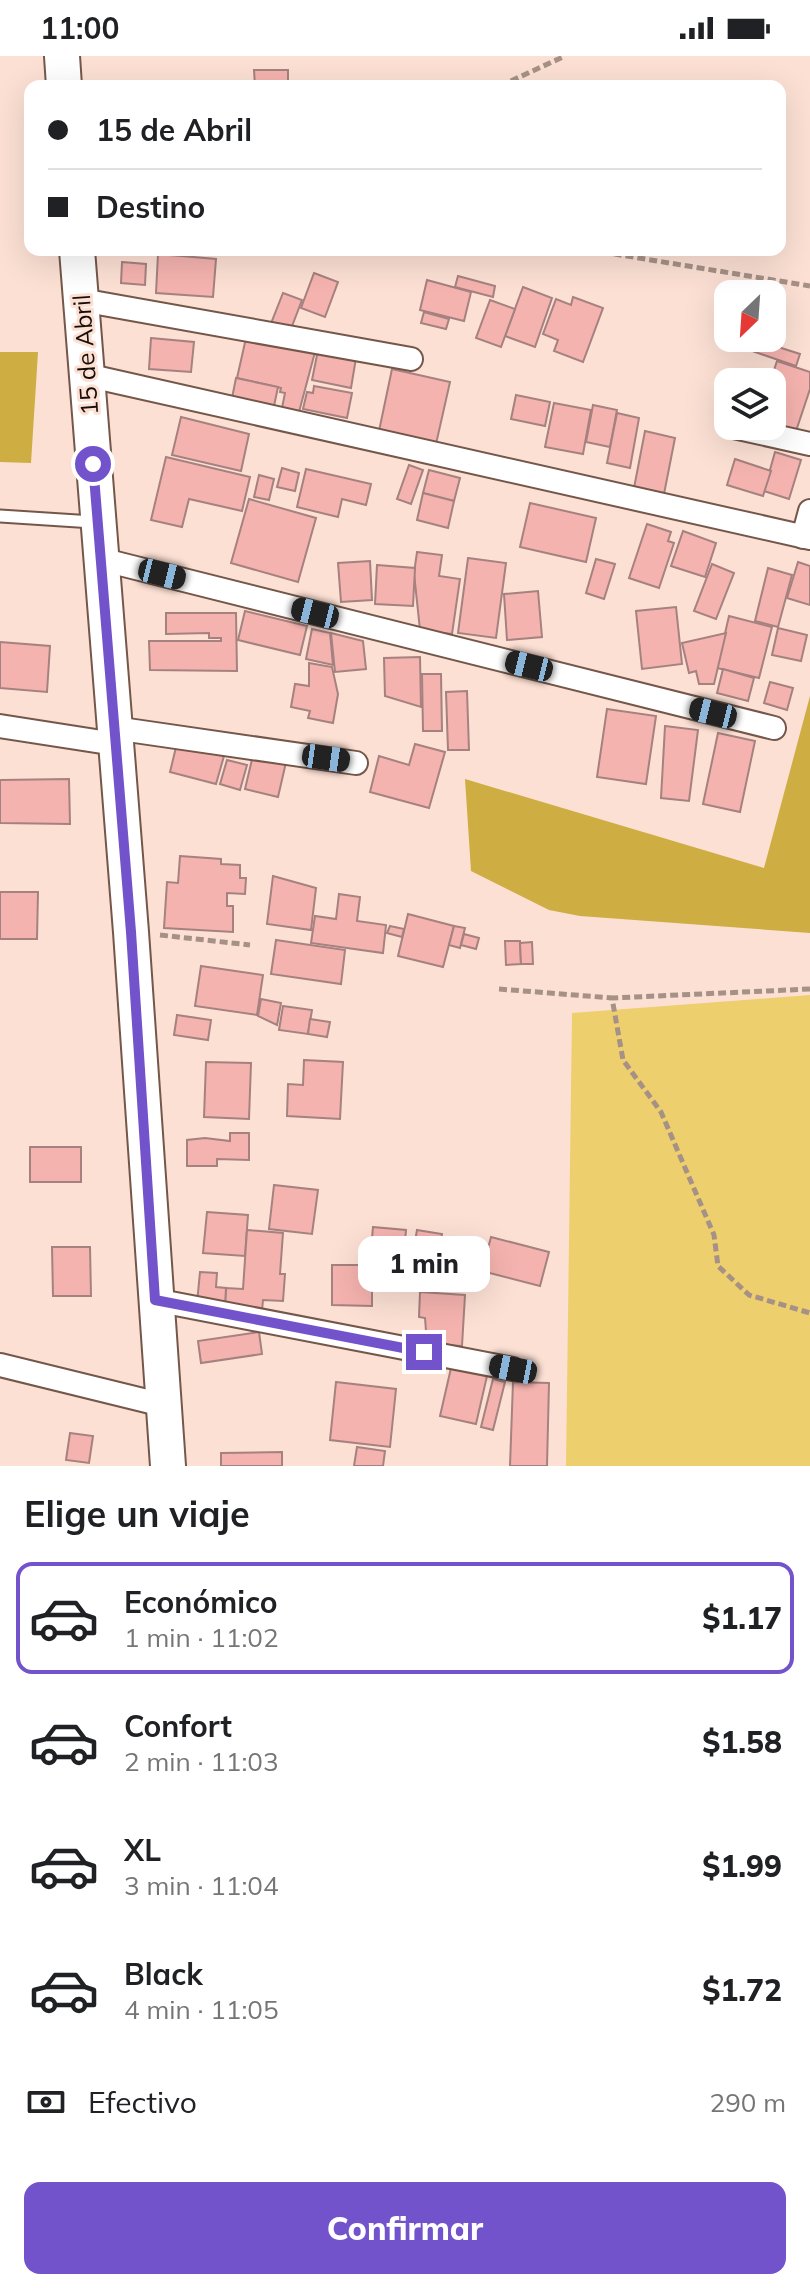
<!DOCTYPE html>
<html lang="es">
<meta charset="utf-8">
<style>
:root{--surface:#fff;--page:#f2f2f2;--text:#202124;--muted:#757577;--line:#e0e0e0;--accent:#7253cc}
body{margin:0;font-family:Mulish,sans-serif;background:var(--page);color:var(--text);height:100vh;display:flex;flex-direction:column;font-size:30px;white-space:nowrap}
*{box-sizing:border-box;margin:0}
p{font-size:26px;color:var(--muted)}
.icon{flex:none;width:44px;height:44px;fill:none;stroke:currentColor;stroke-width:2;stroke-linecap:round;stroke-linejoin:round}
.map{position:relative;height:1410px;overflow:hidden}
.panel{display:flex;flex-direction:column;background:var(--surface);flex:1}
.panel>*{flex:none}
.hud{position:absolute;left:24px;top:24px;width:762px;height:176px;border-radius:16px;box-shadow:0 8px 32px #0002;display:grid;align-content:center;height:176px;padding:0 24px;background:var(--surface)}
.needle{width:52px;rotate:205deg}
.buttons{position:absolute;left:714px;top:224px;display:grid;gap:16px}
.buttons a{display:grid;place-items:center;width:72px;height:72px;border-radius:16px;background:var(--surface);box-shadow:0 8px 32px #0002;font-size:40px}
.end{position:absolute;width:36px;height:36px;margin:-18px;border:10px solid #7253cc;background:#fff;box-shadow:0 0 0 4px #fff}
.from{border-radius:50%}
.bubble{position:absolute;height:56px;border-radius:16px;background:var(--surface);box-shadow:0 8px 32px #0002;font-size:26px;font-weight:800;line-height:56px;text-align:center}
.car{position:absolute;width:24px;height:48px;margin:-24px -12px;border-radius:10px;box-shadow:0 0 6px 2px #0007;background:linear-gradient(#222 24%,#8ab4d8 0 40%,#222 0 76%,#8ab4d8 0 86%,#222 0)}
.hud b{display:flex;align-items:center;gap:28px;height:76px;font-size:30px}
.hud b+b{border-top:2px solid var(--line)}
.hud i{width:20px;height:20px;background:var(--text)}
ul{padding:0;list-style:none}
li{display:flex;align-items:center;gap:24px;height:112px;margin:0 16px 12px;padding:0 8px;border:4px solid transparent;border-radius:16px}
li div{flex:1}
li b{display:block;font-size:30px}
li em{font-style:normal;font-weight:800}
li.on{border-color:var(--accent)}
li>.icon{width:72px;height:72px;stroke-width:1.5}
h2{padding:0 24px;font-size:36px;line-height:96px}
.pay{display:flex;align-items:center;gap:20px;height:88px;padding:0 24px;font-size:30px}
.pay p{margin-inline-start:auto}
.button{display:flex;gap:16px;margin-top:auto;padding:16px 24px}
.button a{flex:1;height:92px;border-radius:16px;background:var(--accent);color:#fff;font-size:32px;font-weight:800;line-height:92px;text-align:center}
.status{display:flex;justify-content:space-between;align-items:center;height:56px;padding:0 40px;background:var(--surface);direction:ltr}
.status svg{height:22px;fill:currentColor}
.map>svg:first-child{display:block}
.green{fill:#eecf6e}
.forest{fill:#cead42}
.building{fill:#f5b3af;stroke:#a5817f;stroke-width:2}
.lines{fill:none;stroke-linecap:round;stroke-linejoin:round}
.service-casing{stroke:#74574a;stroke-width:15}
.minor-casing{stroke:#74574a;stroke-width:26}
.primary-casing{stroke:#74574a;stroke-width:38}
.path{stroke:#a69187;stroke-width:5;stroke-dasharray:8 4;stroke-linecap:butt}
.service{stroke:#fff;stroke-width:11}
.minor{stroke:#fff;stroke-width:22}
.primary{stroke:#fff;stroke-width:34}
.route{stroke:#7253cc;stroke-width:10}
.labels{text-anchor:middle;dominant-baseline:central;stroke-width:6;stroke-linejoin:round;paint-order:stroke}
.street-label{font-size:24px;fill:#170c07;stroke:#fce0d4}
</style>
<div class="status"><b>11:00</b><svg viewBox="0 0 49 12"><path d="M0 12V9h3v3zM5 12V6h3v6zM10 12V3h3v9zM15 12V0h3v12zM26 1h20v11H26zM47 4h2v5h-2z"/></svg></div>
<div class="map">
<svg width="810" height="1410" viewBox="0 0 810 1410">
<rect width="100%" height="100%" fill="#fce0d4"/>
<!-- green -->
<polygon class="green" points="810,939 810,1410 566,1410 572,957"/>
<!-- forest -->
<g class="forest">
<polygon points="0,296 38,296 31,407 0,406"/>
<polygon points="810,640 810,877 580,860 549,854 471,815 465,723 764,812"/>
</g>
<!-- building -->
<g class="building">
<polygon points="254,14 288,14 288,30 255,30"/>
<polygon points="158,198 216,203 213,241 156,237"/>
<polygon points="122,206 146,208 145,229 121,227"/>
<polygon points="314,217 338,226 325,261 301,252"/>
<polygon points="458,220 495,230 493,241 455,231"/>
<polygon points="427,224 471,236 464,265 420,254"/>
<polygon points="523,231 552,242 535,291 505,280"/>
<polygon points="283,237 302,244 289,278 270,270"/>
<polygon points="573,241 603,252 583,306 554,295 558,284 543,278 556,243 571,249"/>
<polygon points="490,244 515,253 501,291 476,282"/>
<polygon points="424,256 449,263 446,273 421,267"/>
<polygon points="151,282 194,286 191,316 149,313"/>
<polygon points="246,282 315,296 299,356 282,352 285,337 280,336 281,332 237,322"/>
<polygon points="756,284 800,298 796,310 752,295"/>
<polygon points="318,294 356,302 351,332 312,324"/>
<polygon points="777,305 810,316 810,333 795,378 772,370 770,326"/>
<polygon points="392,313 450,326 436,388 379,375"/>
<polygon points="236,322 278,331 274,350 232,342"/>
<polygon points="314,330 352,337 347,362 303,353 307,336 313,337"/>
<polygon points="516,339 550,346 545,370 511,363"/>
<polygon points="554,347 591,354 583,398 545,391"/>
<polygon points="593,349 617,354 610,391 586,386"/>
<polygon points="617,357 639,362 630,412 607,407"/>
<polygon points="181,361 249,378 241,415 172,399"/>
<polygon points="645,375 675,382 664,438 634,432"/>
<polygon points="775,396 801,404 789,443 764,435"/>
<polygon points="166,401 250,421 242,455 189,443 182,471 151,464"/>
<polygon points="735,403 771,415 763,440 727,429"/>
<polygon points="409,409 423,414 411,448 397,443"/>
<polygon points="282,412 299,417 295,435 277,431"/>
<polygon points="306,413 371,428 366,449 342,443 338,461 297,451"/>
<polygon points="429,414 460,422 454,445 423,437"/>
<polygon points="259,419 274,423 269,444 254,441"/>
<polygon points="423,437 454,445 448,472 417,464"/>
<polygon points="249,443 316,462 298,526 231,507"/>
<polygon points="530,447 596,462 586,506 520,491"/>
<polygon points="647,468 671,476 668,485 674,487 659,532 629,522"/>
<polygon points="683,475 716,487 705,521 671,510"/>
<polygon points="417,496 442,499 439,520 460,523 452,578 420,574 414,517"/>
<polygon points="468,502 506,507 496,582 458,577"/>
<polygon points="596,503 615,508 604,543 586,537"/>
<polygon points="370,505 372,544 341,546 338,507"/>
<polygon points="798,506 810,510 810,549 787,542"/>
<polygon points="712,508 734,517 716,563 694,555"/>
<polygon points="377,509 415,512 413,550 375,548"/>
<polygon points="768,512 792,519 778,571 755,565"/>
<polygon points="538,535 542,581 507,584 504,538"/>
<polygon points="676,551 682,608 642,613 636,555"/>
<polygon points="245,555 307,570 300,599 238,584"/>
<polygon points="166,557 236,557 237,615 150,614 149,585 221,585 221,582 209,582 209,577 166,578"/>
<polygon points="729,560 772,571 759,622 717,612"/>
<polygon points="778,572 807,579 801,605 772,599"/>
<polygon points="312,573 330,577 333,609 306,603"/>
<polygon points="331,577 363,585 366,613 335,616"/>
<polygon points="726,577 714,628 699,628 696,615 689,617 682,587"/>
<polygon points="0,586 50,590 47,636 0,632"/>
<polygon points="420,601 421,651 385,640 384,602"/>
<polygon points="309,607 332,611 338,638 333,667 308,662 310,655 291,651 295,628 309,630"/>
<polygon points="723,613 754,622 748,645 717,637"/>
<polygon points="422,618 441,618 442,675 423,675"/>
<polygon points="770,626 793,632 787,654 764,647"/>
<polygon points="467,635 469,694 448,694 446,636"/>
<polygon points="607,653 656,660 646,728 597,721"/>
<polygon points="665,670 698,674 689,745 661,742"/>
<polygon points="718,677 755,685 740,756 703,748"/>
<polygon points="177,687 224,700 216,728 170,716"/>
<polygon points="415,688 445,696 429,752 370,736 379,700 409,709"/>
<polygon points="254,695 287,702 278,741 245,733"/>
<polygon points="227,704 247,709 240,734 220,728"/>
<polygon points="69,723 70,768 0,767 0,724"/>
<polygon points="180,800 221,803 221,808 240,809 240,822 246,822 245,838 227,837 227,850 233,850 233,876 164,872 167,826 178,827"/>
<polygon points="273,820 316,832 311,874 267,868"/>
<polygon points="0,836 38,836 37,883 0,883"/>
<polygon points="339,838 360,841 357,865 386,869 383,897 311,887 315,860 336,863"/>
<polygon points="408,858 454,870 443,911 398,900"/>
<polygon points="390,870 404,873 402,881 387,877"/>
<polygon points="454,870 465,872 460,892 449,889"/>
<polygon points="464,878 479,882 476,893 461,889"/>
<polygon points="276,884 345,894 341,928 271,918"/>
<polygon points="505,885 520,885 521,908 506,909"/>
<polygon points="532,886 533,908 521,908 520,887"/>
<polygon points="201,910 263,919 257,959 195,950"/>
<polygon points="261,943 281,947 277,969 258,960"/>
<polygon points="283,950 312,954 308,978 279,974"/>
<polygon points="177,959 211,964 208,984 174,979"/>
<polygon points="310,963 330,966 327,981 308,978"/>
<polygon points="304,1004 343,1006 340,1063 287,1060 288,1028 303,1029"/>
<polygon points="206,1006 251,1007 249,1063 204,1061"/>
<polygon points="230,1077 249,1077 249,1104 217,1103 217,1110 187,1110 187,1084 205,1082 230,1085"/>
<rect x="30" y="1091" width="51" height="35"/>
<polygon points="274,1129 318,1134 312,1178 269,1173"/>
<polygon points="207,1156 248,1159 245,1200 203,1197"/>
<polygon points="373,1171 406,1174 404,1196 371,1194"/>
<polygon points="247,1174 283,1177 280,1218 285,1218 283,1245 263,1244 262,1255 225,1249 226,1232 243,1233"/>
<polygon points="417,1174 442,1178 438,1201 413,1197"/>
<polygon points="491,1181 549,1196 540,1230 482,1215"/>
<polygon points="52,1191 90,1191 91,1240 53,1240"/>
<polygon points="332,1209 372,1209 372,1250 332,1249"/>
<polygon points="200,1216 217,1217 216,1231 226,1232 225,1249 197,1247"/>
<polygon points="420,1236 465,1239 462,1290 427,1288 425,1262 419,1261"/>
<polygon points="259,1276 262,1298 201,1307 198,1285"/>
<polygon points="451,1312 487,1320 476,1368 440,1360"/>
<polygon points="493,1323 505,1326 493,1374 481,1371"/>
<polygon points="336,1326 396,1333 390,1391 330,1384"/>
<polygon points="513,1326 549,1327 547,1410 510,1410"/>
<polygon points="70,1377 93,1380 89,1407 66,1404"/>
<polygon points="357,1391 385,1395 383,1410 354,1410"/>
<polygon points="282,1396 282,1410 221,1410 221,1397"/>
</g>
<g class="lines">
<defs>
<polyline id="service" points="0,460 93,466"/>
<g id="minor">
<polyline points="81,244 411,303"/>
<polyline points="86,319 810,482"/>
<polyline points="729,370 810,388"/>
<polyline points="803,481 810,455"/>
<polyline points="100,503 774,672"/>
<polyline points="0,670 115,688"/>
<polyline points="114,672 356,707"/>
<polyline points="155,1244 513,1313"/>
<polyline points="0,1309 163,1349"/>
</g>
<g id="primary">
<polyline points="62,0 64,30"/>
<polyline points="77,194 131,876 168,1410"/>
</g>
</defs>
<!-- service casing -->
<use href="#service" class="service-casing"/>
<!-- minor casing -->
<use href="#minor" class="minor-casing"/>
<!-- primary casing -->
<use href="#primary" class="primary-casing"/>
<!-- path -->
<g class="path">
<polyline points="500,30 565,0"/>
<polyline points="590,194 810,230"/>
<polyline points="160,879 250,889"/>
<polyline points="499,933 612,942"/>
<polyline points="810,933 612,942 623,1004 661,1056 714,1179 718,1210 749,1239 810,1257"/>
</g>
<!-- service -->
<use href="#service" class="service"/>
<!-- minor -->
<use href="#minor" class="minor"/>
<!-- primary -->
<use href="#primary" class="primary"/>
</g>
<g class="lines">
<!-- route -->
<polyline class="route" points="93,408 131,876 155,1244 424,1296"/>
</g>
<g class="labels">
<!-- street labels -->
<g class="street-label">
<text transform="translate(85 299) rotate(-94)">15 de Abril</text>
</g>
</g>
</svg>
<div class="buttons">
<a><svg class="needle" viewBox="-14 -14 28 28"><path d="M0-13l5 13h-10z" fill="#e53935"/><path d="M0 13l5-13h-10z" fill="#757577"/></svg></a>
<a><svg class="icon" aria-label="layers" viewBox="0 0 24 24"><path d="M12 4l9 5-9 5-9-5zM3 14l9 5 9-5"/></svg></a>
</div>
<i class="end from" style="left:93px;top:408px"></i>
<i class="end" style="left:424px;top:1296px"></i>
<div class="bubble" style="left:358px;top:1180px;width:132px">1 min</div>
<i class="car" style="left:162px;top:518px;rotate:104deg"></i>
<i class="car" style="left:315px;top:557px;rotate:284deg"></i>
<i class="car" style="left:529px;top:610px;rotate:284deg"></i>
<i class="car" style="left:713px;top:657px;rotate:284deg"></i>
<i class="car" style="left:326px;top:702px;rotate:98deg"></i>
<i class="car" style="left:513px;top:1313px;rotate:281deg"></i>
<div class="hud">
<b><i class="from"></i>15 de Abril</b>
<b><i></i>Destino</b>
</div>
</div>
<section class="panel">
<h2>Elige un viaje</h2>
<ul>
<li class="on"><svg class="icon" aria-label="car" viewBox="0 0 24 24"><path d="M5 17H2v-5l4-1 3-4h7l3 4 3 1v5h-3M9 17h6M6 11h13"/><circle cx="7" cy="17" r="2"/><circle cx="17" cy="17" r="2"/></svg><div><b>Económico</b><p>1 min · 11:02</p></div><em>$1.17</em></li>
<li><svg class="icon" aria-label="car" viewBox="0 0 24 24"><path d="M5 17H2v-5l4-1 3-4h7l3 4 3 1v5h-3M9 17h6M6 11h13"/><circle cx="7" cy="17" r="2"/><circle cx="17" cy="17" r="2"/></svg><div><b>Confort</b><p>2 min · 11:03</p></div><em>$1.58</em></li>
<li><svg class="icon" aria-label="car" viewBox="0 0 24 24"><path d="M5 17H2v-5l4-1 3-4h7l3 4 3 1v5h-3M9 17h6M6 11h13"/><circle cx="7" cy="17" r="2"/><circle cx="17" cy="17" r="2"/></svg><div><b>XL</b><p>3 min · 11:04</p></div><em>$1.99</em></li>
<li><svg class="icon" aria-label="car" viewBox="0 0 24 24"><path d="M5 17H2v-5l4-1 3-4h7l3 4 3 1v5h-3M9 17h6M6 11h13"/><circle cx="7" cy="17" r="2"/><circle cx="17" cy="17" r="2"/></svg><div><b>Black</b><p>4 min · 11:05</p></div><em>$1.72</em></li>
</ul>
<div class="pay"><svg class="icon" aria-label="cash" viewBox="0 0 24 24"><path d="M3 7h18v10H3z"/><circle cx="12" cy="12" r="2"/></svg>Efectivo<p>290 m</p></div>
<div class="button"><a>Confirmar</a></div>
</section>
